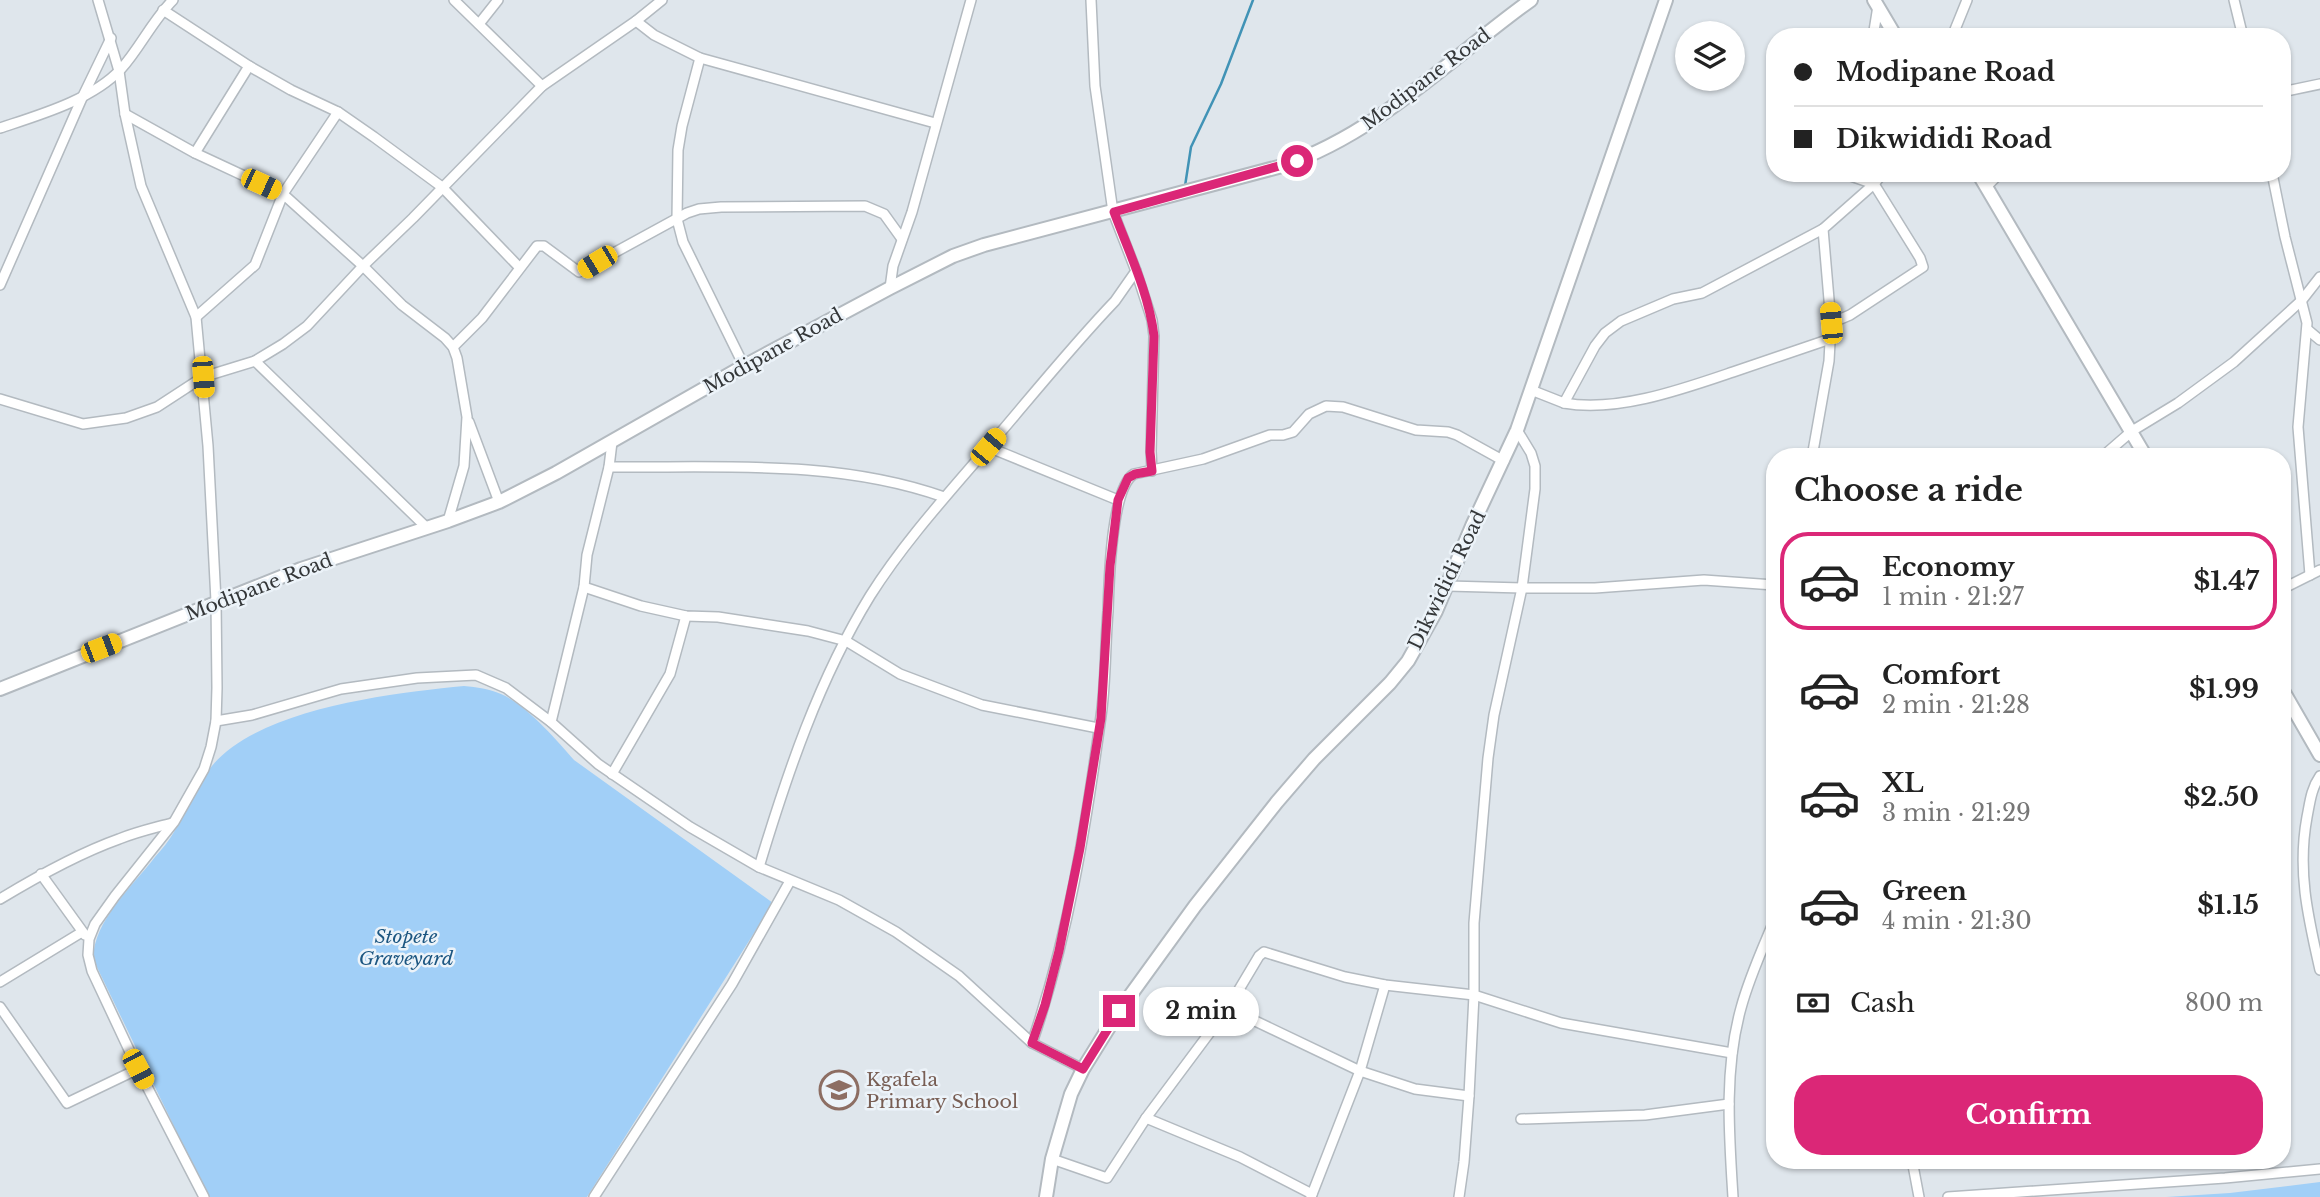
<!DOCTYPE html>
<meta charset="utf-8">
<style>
:root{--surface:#fff;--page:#f2f2f2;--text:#222;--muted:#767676;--line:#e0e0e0;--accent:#db2777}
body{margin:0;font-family:"Libre Baskerville",serif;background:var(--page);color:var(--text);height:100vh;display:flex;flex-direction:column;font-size:26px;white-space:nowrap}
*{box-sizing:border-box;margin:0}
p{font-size:23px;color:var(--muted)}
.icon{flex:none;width:38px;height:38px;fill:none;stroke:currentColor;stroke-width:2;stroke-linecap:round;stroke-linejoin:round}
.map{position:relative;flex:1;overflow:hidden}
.panel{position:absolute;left:1766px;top:448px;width:525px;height:721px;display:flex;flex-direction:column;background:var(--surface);border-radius:28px;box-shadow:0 2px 5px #0004}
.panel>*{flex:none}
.top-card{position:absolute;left:1766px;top:28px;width:525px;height:154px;border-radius:28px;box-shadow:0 2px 5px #0004;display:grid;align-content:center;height:154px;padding:0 28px;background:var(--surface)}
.buttons{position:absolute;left:1675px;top:21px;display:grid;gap:14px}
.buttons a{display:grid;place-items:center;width:70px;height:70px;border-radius:50%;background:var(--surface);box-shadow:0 2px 5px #0004;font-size:35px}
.end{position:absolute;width:32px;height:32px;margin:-16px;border:9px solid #db2777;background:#fff;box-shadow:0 0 0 4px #fff}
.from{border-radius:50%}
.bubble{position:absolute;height:49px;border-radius:24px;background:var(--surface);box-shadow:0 2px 5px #0004;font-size:23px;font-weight:800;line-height:49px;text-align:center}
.car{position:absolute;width:21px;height:42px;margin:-21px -10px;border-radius:9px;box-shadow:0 0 5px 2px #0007;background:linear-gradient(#f5c518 24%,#345 0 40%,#f5c518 0 76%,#345 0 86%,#f5c518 0)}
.top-card b{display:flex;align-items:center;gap:24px;height:66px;font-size:26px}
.top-card b+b{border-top:2px solid var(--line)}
.top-card i{width:18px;height:18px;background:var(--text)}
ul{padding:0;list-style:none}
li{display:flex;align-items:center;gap:21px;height:98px;margin:0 14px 10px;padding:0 14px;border:4px solid transparent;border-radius:28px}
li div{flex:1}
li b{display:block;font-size:26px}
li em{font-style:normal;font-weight:800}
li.active{border-color:var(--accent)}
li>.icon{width:63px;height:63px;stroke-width:1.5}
h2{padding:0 28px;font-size:32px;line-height:84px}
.pay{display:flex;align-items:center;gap:18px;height:77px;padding:0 28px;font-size:26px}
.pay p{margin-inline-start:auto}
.button{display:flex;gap:14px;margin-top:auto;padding:14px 28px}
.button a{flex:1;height:80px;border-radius:28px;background:var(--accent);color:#fff;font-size:28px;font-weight:800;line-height:80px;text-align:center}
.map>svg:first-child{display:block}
.green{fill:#a1cff7}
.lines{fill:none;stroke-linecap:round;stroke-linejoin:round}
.stream{stroke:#4193b6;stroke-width:2.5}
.street-casing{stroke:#b3bac0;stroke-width:12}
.secondary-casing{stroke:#b3bac0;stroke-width:16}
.street{stroke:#fff;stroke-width:9}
.secondary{stroke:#fff;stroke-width:12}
.route{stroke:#db2777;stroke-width:9}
.labels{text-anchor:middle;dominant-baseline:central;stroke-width:5;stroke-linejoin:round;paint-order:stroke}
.street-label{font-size:19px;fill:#343739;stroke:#ecf3f9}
.park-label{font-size:19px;font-style:italic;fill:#1c5681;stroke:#ecf3f9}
.education-label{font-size:19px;fill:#785e54;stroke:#ecf3f9;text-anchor:start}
</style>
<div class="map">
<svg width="2320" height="1197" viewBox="0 0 2320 1197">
<rect width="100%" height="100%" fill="#dfe6ec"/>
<!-- green -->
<g class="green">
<path d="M464,686c13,1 25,3 37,8 24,10 56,46 73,66l199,143 -186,294h-377l-11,-19 -106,-219c1,-39 39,-72 62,-102 7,-8 14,-16 19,-25 12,-20 21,-42 34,-61 44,-62 184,-78 256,-85z"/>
<polygon points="2320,1182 2320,1197 2166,1197 2230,1193"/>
</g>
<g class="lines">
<!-- stream -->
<polyline class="stream" points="1185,186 1191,147 1221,84 1253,0"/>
<defs>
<g id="street">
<polyline points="98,0 119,71 125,114 141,186 196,317 208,446 216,601 217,688 216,721 211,747 204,769 174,822 115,896 95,924 89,939 88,955 92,971 138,1069 204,1197"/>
<polyline points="454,0 542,86"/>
<polyline points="1091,0 1095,86 1113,212 1136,271 1152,320 1154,336 1151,451 1152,471"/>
<polyline points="2234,0 2243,37"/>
<polyline points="163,10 249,66 291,90 338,112 374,137 442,187 519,267"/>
<polyline points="636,21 654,35 700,58 935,123"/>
<polyline points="479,24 498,0"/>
<polyline points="1873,37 1878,6"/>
<polyline points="1952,37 1967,0"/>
<polyline points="700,58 682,126 678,150 677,219 683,242 744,366"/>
<polyline points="2282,92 2320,84"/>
<polyline points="125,114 195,153 283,194 363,266 402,305 445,338 453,347 457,358 467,417 464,466 448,521"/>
<path d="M0,128c39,-13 92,-28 121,-59 19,-21 31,-48 52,-69"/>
<polyline points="195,153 249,66"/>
<polyline points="2272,173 2285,237 2307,323 2298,427 2310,575"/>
<polyline points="1986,187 2000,173"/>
<path d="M1823,229l-121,64 -29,6 -52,22 -16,12 -10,13 -31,57c52,10 119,-14 169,-31 32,-11 65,-22 97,-33"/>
<polyline points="0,285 82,98 111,38"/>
<polyline points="890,288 893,266 912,212 971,0"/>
<polyline points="196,317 255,265 283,194 338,112"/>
<polyline points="1831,323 1850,315 1923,267 1920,258 1874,184 1842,173"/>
<polyline points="2308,330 2320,340"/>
<polyline points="453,347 482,318 537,246 544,246 579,272 687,213 699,209 721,207 865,206 884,214 902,239"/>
<polyline points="255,361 427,528"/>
<polyline points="1531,390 1564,403"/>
<polyline points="0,399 83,424 126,418 157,407 203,377 255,361 283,344 307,326 363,266 413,218 542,86 636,21 662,0"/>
<polyline points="469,422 499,502"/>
<polyline points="988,447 1118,500"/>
<polyline points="1812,457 1829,361 1831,323 1823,229 1874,184 1883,173"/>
<polyline points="2102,457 2132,431 2178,403 2234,362 2302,300 2320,277"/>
<path d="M609,467c111,1 228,-8 335,30"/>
<polyline points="1448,586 1522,588 1595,588 1704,580 1774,585"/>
<polyline points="584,587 641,606 686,616 718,617 808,631 846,641 900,674 982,705 1098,728"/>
<polyline points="2282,589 2320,570"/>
<polyline points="216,721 252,715 341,689 417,678 476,675 506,688 551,722 598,764 690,827 759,867 839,900 896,932 959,976 1032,1043 1083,1069"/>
<polyline points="551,722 584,587 587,555 609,467 612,442"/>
<polyline points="612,774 670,674 686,616"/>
<path d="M2320,776c-9,13 -10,26 -13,41 -10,54 1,100 13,153"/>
<path d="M759,867c28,-93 60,-188 111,-271 34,-54 78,-102 119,-150 42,-49 82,-99 126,-145l21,-30"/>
<polyline points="41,874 85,935"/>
<path d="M0,899c38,-23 77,-45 119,-60 17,-7 35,-11 53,-16"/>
<polyline points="0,982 82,932"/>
<polyline points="0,1007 67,1103 138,1069"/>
<polyline points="1228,1008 1360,1071 1415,1089 1469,1096"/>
<path d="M1032,1043c36,-105 54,-217 69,-327 5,-34 4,-70 7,-105 1,-29 3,-123 26,-137l69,-15 67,-24h13l10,-3 16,-18 17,-8 17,1 73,23 32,2 9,3 47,26"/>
<polyline points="1146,1118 1240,1157 1312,1194"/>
<polyline points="1521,1119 1645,1115 1729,1104"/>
<polyline points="1052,1159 1107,1178 1146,1118 1228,1008 1259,956 1264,952 1345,977 1385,985 1474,995 1561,1023 1732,1053"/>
<polyline points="1912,1160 1919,1197"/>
<polyline points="594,1197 732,984 790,881"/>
<polyline points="1311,1197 1360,1071 1385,985"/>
<polyline points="1459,1197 1464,1162 1469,1096 1474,995 1474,923 1488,758 1494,715 1522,588 1535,489 1535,466 1531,453 1517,430"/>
<path d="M1733,1197c-4,-63 -9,-128 8,-189 8,-30 21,-58 33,-87"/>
<polyline points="1948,1197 2225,1178 2320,1169"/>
</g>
<g id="secondary">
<polyline points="1874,0 1896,37"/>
<polyline points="1978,173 2146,457"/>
<path d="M0,689l301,-120 147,-48 51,-19 57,-29 188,-107 146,-78 63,-32 31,-11 298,-79c97,-33 168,-108 249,-166"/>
<polyline points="2282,689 2320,755"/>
<polyline points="1046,1197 1052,1159 1071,1094 1083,1069 1119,1011 1195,906 1277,802 1314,759 1390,683 1408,661 1436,611 1472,526 1517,430 1666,0"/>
</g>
</defs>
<!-- street casing -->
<use href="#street" class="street-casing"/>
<!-- secondary casing -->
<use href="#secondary" class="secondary-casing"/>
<!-- street -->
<use href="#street" class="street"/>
<!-- secondary -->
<use href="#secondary" class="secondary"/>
</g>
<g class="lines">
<!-- route -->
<path class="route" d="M1119,1011l-36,58 -51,-26 13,-38 14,-54 21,-103 21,-130 9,-152 8,-66 10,-22 7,-4 17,-3 -2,-19 4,-116c-5,-42 -25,-84 -40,-124l183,-51"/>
</g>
<!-- icons -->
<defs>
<symbol id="school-ring" viewBox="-11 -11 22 22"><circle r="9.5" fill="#ecf3f9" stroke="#8d6e63" stroke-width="1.5"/><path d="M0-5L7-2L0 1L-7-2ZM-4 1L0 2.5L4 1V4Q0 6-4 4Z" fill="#8d6e63"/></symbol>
</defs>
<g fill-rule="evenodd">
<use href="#school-ring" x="817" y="1068" width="44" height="44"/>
</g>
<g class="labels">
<!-- street labels -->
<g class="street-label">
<text transform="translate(1426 79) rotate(-37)">Modipane Road</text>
<text transform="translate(773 351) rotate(-29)">Modipane Road</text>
<text transform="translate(1447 580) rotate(-64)">Dikwididi Road</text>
<text transform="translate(259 587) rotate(-21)">Modipane Road</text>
</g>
<!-- park labels -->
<g class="park-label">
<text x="406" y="936">Stopete<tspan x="406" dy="22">Graveyard</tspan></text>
</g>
<!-- education labels -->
<g class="education-label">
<text x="866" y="1079">Kgafela<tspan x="866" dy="22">Primary School</tspan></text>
</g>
</g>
</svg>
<div class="buttons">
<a><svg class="icon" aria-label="layers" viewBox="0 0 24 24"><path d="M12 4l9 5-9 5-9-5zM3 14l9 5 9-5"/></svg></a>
</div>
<i class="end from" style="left:1297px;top:161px"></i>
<i class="end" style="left:1119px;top:1011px"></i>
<div class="bubble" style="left:1143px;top:987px;width:116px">2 min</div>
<i class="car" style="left:261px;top:184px;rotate:115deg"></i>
<i class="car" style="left:597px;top:262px;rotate:239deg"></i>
<i class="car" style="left:1831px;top:323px;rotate:355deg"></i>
<i class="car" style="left:203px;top:377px;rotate:176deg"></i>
<i class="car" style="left:988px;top:447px;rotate:40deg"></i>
<i class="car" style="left:101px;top:648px;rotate:69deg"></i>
<i class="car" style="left:138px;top:1069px;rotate:152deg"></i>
<div class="top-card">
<b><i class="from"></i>Modipane Road</b>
<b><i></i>Dikwididi Road</b>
</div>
<section class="panel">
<h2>Choose a ride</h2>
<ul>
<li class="active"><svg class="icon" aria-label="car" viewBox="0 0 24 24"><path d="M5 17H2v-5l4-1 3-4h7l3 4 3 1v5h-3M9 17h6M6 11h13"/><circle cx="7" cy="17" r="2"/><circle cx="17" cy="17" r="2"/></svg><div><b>Economy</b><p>1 min · 21:27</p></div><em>$1.47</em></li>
<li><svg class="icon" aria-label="car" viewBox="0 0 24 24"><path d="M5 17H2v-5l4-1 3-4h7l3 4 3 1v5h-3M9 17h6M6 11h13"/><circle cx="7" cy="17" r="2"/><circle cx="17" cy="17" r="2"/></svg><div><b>Comfort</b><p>2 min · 21:28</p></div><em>$1.99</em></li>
<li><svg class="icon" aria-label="car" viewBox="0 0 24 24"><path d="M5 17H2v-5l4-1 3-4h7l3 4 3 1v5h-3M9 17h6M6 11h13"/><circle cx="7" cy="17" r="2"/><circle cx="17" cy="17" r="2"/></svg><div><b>XL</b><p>3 min · 21:29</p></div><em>$2.50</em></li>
<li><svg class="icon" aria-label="car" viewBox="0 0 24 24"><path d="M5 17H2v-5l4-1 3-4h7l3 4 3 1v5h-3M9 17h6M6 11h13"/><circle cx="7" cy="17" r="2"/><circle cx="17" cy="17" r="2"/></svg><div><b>Green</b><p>4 min · 21:30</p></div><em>$1.15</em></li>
</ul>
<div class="pay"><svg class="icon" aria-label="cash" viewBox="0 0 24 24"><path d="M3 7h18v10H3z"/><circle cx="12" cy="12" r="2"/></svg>Cash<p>800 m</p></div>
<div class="button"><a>Confirm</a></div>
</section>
</div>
